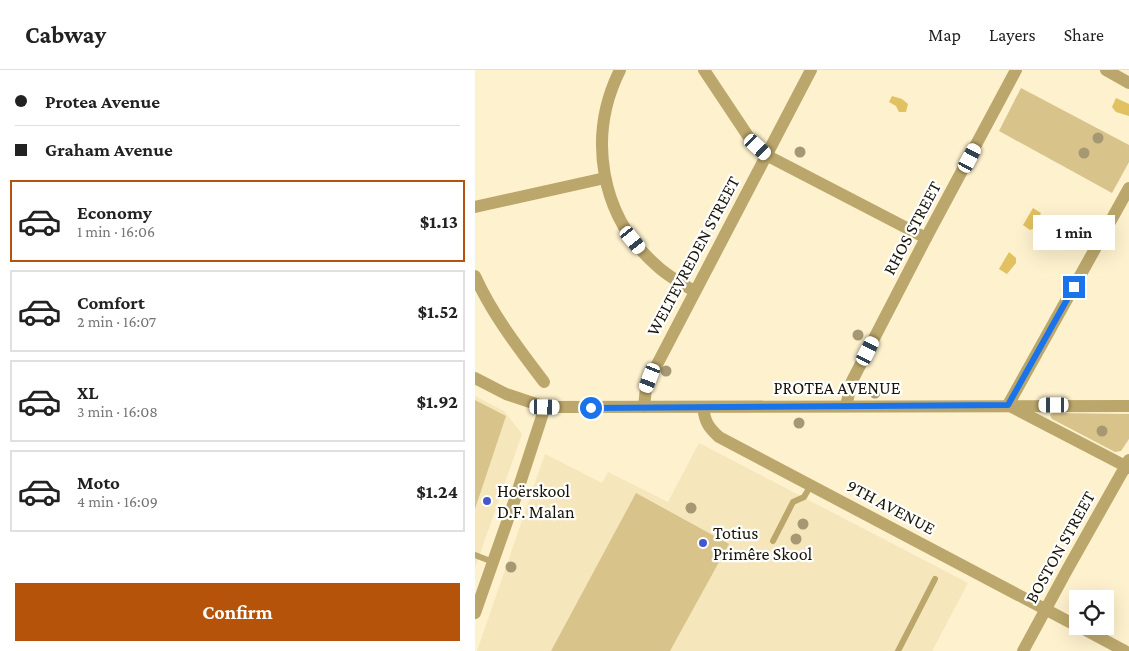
<!DOCTYPE html>
<meta charset="utf-8">
<style>
:root{--surface:#fff;--page:#f6f6f6;--text:#222;--muted:#767676;--line:#e0e0e0;--accent:#b45309}
body{margin:0;font-family:"Crimson Pro",serif;background:var(--page);color:var(--text);height:100vh;display:flex;flex-direction:column;font-size:19px;white-space:nowrap}
*{box-sizing:border-box;margin:0}
p{font-size:16px;color:var(--muted)}
.icon{flex:none;width:28px;height:28px;fill:none;stroke:currentColor;stroke-width:2;stroke-linecap:round;stroke-linejoin:round}
.map{position:relative;flex:1;overflow:hidden}
.sheet{display:flex;flex-direction:column;background:var(--surface);width:475px}
.sheet>*{flex:none}
.banner{display:grid;align-content:center;height:110px;padding:0 15px;background:var(--surface)}
.controls{position:absolute;left:594px;top:520px;display:grid;gap:10px}
.controls a{display:grid;place-items:center;width:45px;height:45px;border-radius:0px;background:var(--surface);box-shadow:0 5px 20px #0002;font-size:25px}
.end{position:absolute;width:22px;height:22px;margin:-11px;border:6px solid #1a73e8;background:#fff;box-shadow:0 0 0 2px #fff}
.from{border-radius:50%}
.bubble{position:absolute;height:35px;border-radius:0px;background:var(--surface);box-shadow:0 5px 20px #0002;font-size:16px;font-weight:700;line-height:35px;text-align:center}
.car{position:absolute;width:15px;height:30px;margin:-15px -8px;border-radius:6px;box-shadow:0 0 4px 1px #0007;background:linear-gradient(#fff 24%,#345 0 40%,#fff 0 76%,#345 0 86%,#fff 0)}
.banner b{display:flex;align-items:center;gap:18px;height:48px;font-size:19px}
.banner b+b{border-top:1px solid var(--line)}
.banner i{width:12px;height:12px;background:var(--text)}
ul{padding:0;list-style:none}
li{display:flex;align-items:center;gap:15px;height:82px;margin:0 10px 8px;padding:0 5px;border:2px solid var(--line);border-radius:0px}
li div{flex:1}
li b{display:block;font-size:19px}
li em{font-style:normal;font-weight:700}
li.on{border-color:var(--accent)}
li>.icon{width:45px;height:45px;stroke-width:1.5}
.primary-button{display:flex;gap:10px;margin-top:auto;padding:10px 15px}
.primary-button a{flex:1;height:58px;border-radius:0px;background:var(--accent);color:#fff;font-size:20px;font-weight:700;line-height:58px;text-align:center}
header{display:flex;align-items:center;gap:30px;box-sizing:border-box;height:70px;padding:0 25px;background:var(--surface);border-bottom:1px solid var(--line)}
header strong{font-size:24px}
nav{display:flex;gap:28px;margin-inline-start:auto;font-size:18px}
main{display:flex;flex:1;min-height:0}
.map>svg:first-child{display:block}
.built{fill:#f5e6bc}
.green{fill:#d8c48b}
.water{fill:#e1c160}
.lines{fill:none;stroke-linecap:round;stroke-linejoin:round}
.lane{stroke:#bba76b;stroke-width:6}
.street{stroke:#bba76b;stroke-width:12}
.tree{fill:#a69873}
.route{stroke:#1a73e8;stroke-width:6}
.poi-dot{fill:#4358cc;stroke:#fff;stroke-width:2}
.labels{text-anchor:middle;dominant-baseline:central;stroke-width:4.5;stroke-linejoin:round;paint-order:stroke}
.street-label{font-size:18px;fill:#191509;stroke:#fff}
.poi-label{font-size:18px;fill:#191509;stroke:#fff;text-anchor:start}
</style>
<header>
<strong>Cabway</strong>
<nav><a>Map</a><a>Layers</a><a>Share</a></nav>
</header>
<main>
<section class="sheet">
<div class="banner">
<b><i class="from"></i>Protea Avenue</b>
<b><i></i>Graham Avenue</b>
</div>
<ul>
<li class="on"><svg class="icon" aria-label="car" viewBox="0 0 24 24"><path d="M5 17H2v-5l4-1 3-4h7l3 4 3 1v5h-3M9 17h6M6 11h13"/><circle cx="7" cy="17" r="2"/><circle cx="17" cy="17" r="2"/></svg><div><b>Economy</b><p>1 min · 16:06</p></div><em>$1.13</em></li>
<li><svg class="icon" aria-label="car" viewBox="0 0 24 24"><path d="M5 17H2v-5l4-1 3-4h7l3 4 3 1v5h-3M9 17h6M6 11h13"/><circle cx="7" cy="17" r="2"/><circle cx="17" cy="17" r="2"/></svg><div><b>Comfort</b><p>2 min · 16:07</p></div><em>$1.52</em></li>
<li><svg class="icon" aria-label="car" viewBox="0 0 24 24"><path d="M5 17H2v-5l4-1 3-4h7l3 4 3 1v5h-3M9 17h6M6 11h13"/><circle cx="7" cy="17" r="2"/><circle cx="17" cy="17" r="2"/></svg><div><b>XL</b><p>3 min · 16:08</p></div><em>$1.92</em></li>
<li><svg class="icon" aria-label="car" viewBox="0 0 24 24"><path d="M5 17H2v-5l4-1 3-4h7l3 4 3 1v5h-3M9 17h6M6 11h13"/><circle cx="7" cy="17" r="2"/><circle cx="17" cy="17" r="2"/></svg><div><b>Moto</b><p>4 min · 16:09</p></div><em>$1.24</em></li>
</ul>
<div class="primary-button"><a>Confirm</a></div>
</section>
<div class="map">
<svg width="654" height="581" viewBox="0 0 654 581">
<rect width="100%" height="100%" fill="#fdf1ce"/>
<!-- built -->
<g class="built">
<polygon points="0,326 29,341 47,364 0,498"/>
<polygon points="224,373 493,513 457,581 2,581 70,384 127,413 133,402 193,432"/>
</g>
<!-- green -->
<g class="green">
<polygon points="546,18 654,75 654,92 637,123 524,61"/>
<polygon points="0,330 31,346 0,439"/>
<polygon points="578,343 654,344 654,369 646,381 640,382 577,349 575,345"/>
<polygon points="161,423 254,474 195,581 76,581"/>
</g>
<!-- water -->
<g class="water">
<polygon points="417,26 427,29 433,34 431,42 424,42 421,36 414,32"/>
<polygon points="641,28 654,34 654,46 641,42 637,37"/>
<polygon points="558,138 566,143 562,151 560,158 555,160 548,155"/>
<polygon points="534,182 541,188 541,193 532,204 524,199"/>
</g>
<g class="lines">
<!-- lane -->
<g class="lane">
<polyline points="298,471 318,432 329,427 336,415"/>
<polyline points="0,485 18,492"/>
<polyline points="423,581 460,509"/>
</g>
<!-- street -->
<g class="street">
<path d="M145,0c-33,66 -20,146 36,195 11,11 25,18 38,26"/>
<polyline points="229,0 275,69 291,85 451,168"/>
<polyline points="631,0 654,13"/>
<polyline points="654,118 533,335 654,398"/>
<polyline points="0,137 130,108"/>
<path d="M0,206c17,38 44,73 69,106"/>
<polyline points="0,308 31,324 70,337 654,336"/>
<polyline points="371,336 377,311 451,168 541,0"/>
<polyline points="169,337 171,318 175,308 336,0"/>
<path d="M228,337c2,15 5,20 16,30l358,189"/>
<polyline points="0,543 38,435 70,337"/>
<polyline points="603,556 650,581"/>
<polyline points="548,581 592,500 654,390"/>
</g>
</g>
<!-- trees -->
<g class="tree">
<circle cx="623" cy="68" r="5.5"/>
<circle cx="325" cy="82" r="5.5"/>
<circle cx="609" cy="83" r="5.5"/>
<circle cx="383" cy="265" r="5.5"/>
<circle cx="191" cy="301" r="5.5"/>
<circle cx="400" cy="323" r="5.5"/>
<circle cx="324" cy="353" r="5.5"/>
<circle cx="627" cy="361" r="5.5"/>
<circle cx="216" cy="438" r="5.5"/>
<circle cx="328" cy="454" r="5.5"/>
<circle cx="321" cy="469" r="5.5"/>
<circle cx="36" cy="497" r="5.5"/>
</g>
<g class="lines">
<!-- route -->
<polyline class="route" points="116,338 533,335 599,217"/>
</g>
<!-- markers -->
<g class="poi-dot">
<circle cx="12" cy="431" r="5"/>
<circle cx="228" cy="473" r="5"/>
</g>
<g class="labels">
<!-- street labels -->
<g class="street-label">
<text transform="translate(437 158) rotate(-62)">RHOS STREET</text>
<text transform="translate(218 186) rotate(-62)">WELTEVREDEN STREET</text>
<text x="362" y="318">PROTEA AVENUE</text>
<text transform="translate(416 437) rotate(28)">9TH AVENUE</text>
<text transform="translate(585 477) rotate(-61)">BOSTON STREET</text>
</g>
<!-- poi labels -->
<g class="poi-label">
<text x="22" y="421">Hoërskool<tspan x="22" dy="21">D.F. Malan</tspan></text>
<text x="238" y="463">Totius<tspan x="238" dy="21">Primêre Skool</tspan></text>
</g>
</g>
</svg>
<div class="controls">
<a><svg class="icon" aria-label="locate" viewBox="0 0 24 24"><circle cx="12" cy="12" r="6"/><path d="M12 2v4M12 18v4M2 12h4M18 12h4"/></svg></a>
</div>
<i class="end from" style="left:116px;top:338px"></i>
<i class="end" style="left:599px;top:217px"></i>
<div class="bubble" style="left:558px;top:145px;width:82px">1 min</div>
<i class="car" style="left:283px;top:77px;rotate:133deg"></i>
<i class="car" style="left:495px;top:88px;rotate:28deg"></i>
<i class="car" style="left:158px;top:170px;rotate:141deg"></i>
<i class="car" style="left:393px;top:281px;rotate:27deg"></i>
<i class="car" style="left:175px;top:308px;rotate:201deg"></i>
<i class="car" style="left:579px;top:335px;rotate:270deg"></i>
<i class="car" style="left:70px;top:337px;rotate:91deg"></i>
</div>
</main>
